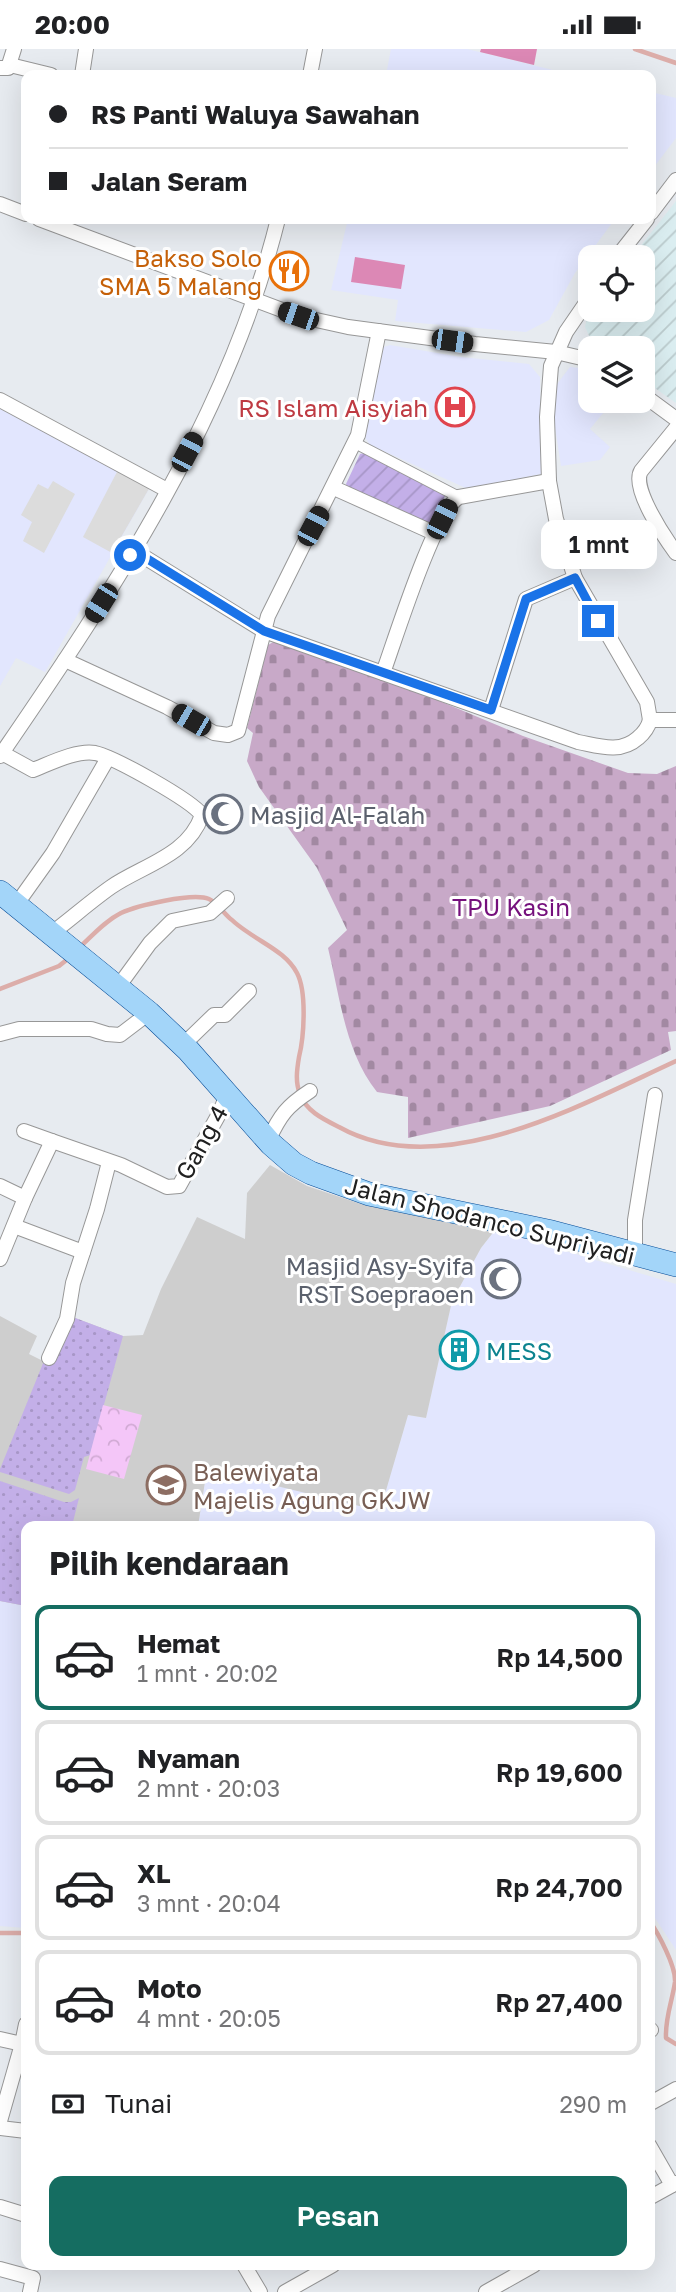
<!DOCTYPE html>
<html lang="id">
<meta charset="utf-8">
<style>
:root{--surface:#fff;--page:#f2f2f2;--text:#202124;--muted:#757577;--line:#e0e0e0;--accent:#156d61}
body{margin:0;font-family:"Golos Text",sans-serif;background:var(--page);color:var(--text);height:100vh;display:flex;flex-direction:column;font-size:26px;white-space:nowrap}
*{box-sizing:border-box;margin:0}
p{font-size:23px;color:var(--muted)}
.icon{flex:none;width:38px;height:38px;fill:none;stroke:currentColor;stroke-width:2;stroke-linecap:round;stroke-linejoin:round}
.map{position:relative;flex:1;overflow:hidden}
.drawer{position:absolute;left:21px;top:1472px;width:634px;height:749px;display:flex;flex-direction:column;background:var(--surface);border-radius:14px;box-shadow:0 7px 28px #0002}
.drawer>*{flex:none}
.banner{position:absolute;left:21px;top:21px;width:635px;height:154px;border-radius:14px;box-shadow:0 7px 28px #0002;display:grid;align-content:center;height:154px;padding:0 28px;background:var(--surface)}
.buttons{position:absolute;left:578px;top:196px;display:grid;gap:14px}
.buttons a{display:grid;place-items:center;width:77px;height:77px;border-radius:14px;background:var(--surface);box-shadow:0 7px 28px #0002;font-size:35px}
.end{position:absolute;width:32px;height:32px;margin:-16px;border:9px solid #1a73e8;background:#fff;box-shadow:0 0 0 4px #fff}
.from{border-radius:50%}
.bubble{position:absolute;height:49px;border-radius:14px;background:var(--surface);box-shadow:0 7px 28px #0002;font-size:23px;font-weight:600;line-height:49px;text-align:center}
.car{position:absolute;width:21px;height:42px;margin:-21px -10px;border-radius:9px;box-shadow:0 0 5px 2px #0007;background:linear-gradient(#222 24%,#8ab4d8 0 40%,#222 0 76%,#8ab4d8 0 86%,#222 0)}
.banner b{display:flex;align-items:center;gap:24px;height:66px;font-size:26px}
.banner b+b{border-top:2px solid var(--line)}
.banner i{width:18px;height:18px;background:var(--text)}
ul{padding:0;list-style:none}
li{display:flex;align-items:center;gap:21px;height:105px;margin:0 14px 10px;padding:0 14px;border:4px solid var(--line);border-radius:14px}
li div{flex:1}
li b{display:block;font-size:26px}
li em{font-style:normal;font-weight:600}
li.active{border-color:var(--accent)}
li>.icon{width:63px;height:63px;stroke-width:1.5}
h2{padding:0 28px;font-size:32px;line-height:84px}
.pay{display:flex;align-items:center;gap:18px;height:77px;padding:0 28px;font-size:26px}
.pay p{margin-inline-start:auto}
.primary-button{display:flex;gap:14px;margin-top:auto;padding:14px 28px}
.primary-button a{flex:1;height:80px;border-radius:14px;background:var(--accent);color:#fff;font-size:28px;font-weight:600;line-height:80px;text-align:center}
.status{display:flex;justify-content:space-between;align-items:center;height:49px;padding:0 35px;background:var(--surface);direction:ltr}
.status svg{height:19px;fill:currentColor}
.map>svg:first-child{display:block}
.education{fill:#e2e6fe}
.religious{fill:#cecece}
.military{fill:url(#military-furrows)}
.grass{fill:url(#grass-dots)}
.cemetery{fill:url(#cemetery-stones)}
.park{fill:url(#park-crowns)}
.garden{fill:url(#garden-furrows)}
.pitch{fill:#dc88b5}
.parking{fill:#dcdcdc}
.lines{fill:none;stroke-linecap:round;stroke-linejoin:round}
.stream{stroke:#dcada9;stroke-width:4.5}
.pedestrian-casing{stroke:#979797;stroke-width:12}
.minor-casing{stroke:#979797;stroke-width:16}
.primary-casing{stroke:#054b97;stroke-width:24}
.pedestrian{stroke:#fff;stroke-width:10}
.minor{stroke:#fff;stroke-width:14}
.primary{stroke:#a3d5f9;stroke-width:23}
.route{stroke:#1a73e8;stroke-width:9}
.labels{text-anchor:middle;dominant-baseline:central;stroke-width:6;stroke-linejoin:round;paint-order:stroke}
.food-label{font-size:24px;fill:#c56008;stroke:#fff;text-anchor:end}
.health-label{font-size:24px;fill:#be3a42;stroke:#fff;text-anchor:end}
.worship-label{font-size:24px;fill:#5b616d;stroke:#fff;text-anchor:start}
.park-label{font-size:24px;fill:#75107c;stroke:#fff}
.street-label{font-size:24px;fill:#202020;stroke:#fff}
.culture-label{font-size:24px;fill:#0d838f;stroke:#fff;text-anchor:start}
.education-label{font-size:24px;fill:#785e54;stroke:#fff;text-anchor:start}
</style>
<div class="status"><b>20:00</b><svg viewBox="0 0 49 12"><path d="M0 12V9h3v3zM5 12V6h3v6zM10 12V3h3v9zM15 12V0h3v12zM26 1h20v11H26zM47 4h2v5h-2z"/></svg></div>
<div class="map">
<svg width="676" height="2243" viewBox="0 0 676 2243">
<defs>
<pattern id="military-furrows" width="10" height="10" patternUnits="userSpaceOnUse" patternTransform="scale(1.75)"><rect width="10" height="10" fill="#dbeef1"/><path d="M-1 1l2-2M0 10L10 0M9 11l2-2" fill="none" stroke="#bcccce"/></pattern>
<pattern id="grass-dots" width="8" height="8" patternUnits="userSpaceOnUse" patternTransform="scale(1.75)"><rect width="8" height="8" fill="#c3afe8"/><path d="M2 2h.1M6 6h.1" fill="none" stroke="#a796c7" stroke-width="1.8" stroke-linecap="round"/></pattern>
<pattern id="cemetery-stones" width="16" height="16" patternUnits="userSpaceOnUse" patternTransform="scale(1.75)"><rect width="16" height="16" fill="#c8a9c8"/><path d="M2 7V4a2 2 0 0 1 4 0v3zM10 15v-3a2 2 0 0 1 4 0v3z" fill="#a289a2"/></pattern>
<pattern id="park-crowns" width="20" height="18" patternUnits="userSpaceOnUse" patternTransform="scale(1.75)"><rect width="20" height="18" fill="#f4c6f8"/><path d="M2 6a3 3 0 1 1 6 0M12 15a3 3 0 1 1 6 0" fill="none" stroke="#d1aad4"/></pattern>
<pattern id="garden-furrows" width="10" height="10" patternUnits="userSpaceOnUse" patternTransform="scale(1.75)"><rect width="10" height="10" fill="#c3afe8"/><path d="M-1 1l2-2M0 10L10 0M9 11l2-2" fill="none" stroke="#a796c7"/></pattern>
</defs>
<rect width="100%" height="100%" fill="#e7ebf0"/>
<!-- education -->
<g class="education">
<polygon points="391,0 467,0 573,26 386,26"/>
<polygon points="651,43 676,49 676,89 651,122"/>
<polygon points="348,170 615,170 575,224 549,271 526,283 395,272 398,251 331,241"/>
<polygon points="390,296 461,308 529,315 540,328 541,425 468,440 370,396 365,388 381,303 384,298"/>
<polygon points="570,318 590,320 590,352 613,352 590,380 610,398 600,411 561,417 555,378 554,339"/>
<polygon points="0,360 150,438 45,623 16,609 0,637"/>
<polygon points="495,1181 676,1235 676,1901 649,1860 649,1477 198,1477 207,1420 380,1461 408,1366 426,1369 452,1252 481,1199"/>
<polygon points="0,1552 26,1557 26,1879 0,1877"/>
</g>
<!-- religious -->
<polygon class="religious" points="270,1116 307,1137 361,1155 495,1181 481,1199 452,1252 426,1369 408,1366 380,1462 207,1420 198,1477 26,1477 26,1557 0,1552 0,1267 37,1287 29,1305 49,1315 70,1267 123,1287 143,1286 161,1240 197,1168 245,1190 247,1144"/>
<!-- military -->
<polygon class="military" points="676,152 676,354 642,330 642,299 600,299 590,289 585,278 587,270 594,261 642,261 642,208 632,208"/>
<!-- grass -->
<g class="grass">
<polygon points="70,1267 123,1287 90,1406 84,1408 75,1441 69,1445 0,1423 0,1420 44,1312"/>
<polygon points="0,1432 64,1453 71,1453 79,1449 72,1477 26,1477 26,1557 0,1552"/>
</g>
<!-- cemetery -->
<path class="cemetery" d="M275,592l155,56 93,39 105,37 29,1 19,-8v265l-8,1 3,18 -121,56 -142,32v-41l-31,-5c-32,-40 -37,-95 -49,-144l19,-18 -30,-62 -58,-81 -12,-26 6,-28 -6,-5 21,-83z"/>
<!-- park -->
<polygon class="park" points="103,1356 142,1366 124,1430 86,1420"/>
<!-- garden -->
<polygon class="garden" points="364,404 445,447 432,475 347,438 346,435 360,405"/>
<!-- pitch -->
<g class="pitch">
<polygon points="481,0 537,0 534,16 480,3"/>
<polygon points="355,208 405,216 401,240 351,233"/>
</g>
<!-- parking -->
<g class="parking">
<polygon points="118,421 150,438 112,504 83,488"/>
<polygon points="53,432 75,445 44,504 23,492 32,473 21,466 38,435 48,440"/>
</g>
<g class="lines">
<!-- stream -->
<g class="stream">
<polyline points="635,0 676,14"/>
<path d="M80,898c13,-12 25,-26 41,-34 15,-7 72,-21 88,-14 9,4 15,15 23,21 5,5 11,9 17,13 17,12 38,21 48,40 10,19 7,64 2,84 -2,12 -4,25 1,37 6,17 23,25 39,33 102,57 243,-23 337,-66"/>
<polyline points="0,940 59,917 69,909"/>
<path d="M649,1871c9,13 27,46 26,62 -3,20 -10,36 -9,56l10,6"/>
<polyline points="0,1884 26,1884"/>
</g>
<defs>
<polyline id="pedestrian" points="355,394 459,448"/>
<g id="minor">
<polyline points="10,16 51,26"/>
<polyline points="0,19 8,19 14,0"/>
<polyline points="82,26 86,0"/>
<polyline points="310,26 315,0"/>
<polyline points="0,155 26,165"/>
<polyline points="651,164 676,131"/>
<polyline points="39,170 298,267 348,278 475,295 556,303 590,311"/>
<polyline points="617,208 647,170"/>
<polyline points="590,248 566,283 551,317 547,368 549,432 556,470 575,529 647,653 650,671 676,671"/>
<polyline points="642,345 676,370"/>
<polyline points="0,351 167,441"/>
<path d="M676,379l-35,43c-10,17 24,67 35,82"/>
<polyline points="334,439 434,484"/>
<path d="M133,501l131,81 314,111c21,4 42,12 60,-4 6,-5 10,-10 12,-18"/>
<polyline points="65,611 167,658 214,684 228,686 238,682 268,567 358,386 379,282"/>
<path d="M383,624c12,-33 52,-162 76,-176l90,-16"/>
<polyline points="491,661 526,550 575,529"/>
<path d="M2,704l31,17c18,-7 43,-20 62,-17 19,4 96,47 107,62 -14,41 -59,50 -91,72 -20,14 -39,31 -59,46"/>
<path d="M0,707c114,-166 229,-340 278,-537"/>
<polyline points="16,856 53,804 108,709"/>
<polyline points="118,938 150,894 172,872 210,864 227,849"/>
<polyline points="0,985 19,980 91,980 107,985 120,986 149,964"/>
<polyline points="183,996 214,966 225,966 249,942"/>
<polyline points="24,1082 52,1092"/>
<path d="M268,1092c12,-26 19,-35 42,-50"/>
<polyline points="0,1137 25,1149"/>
<polyline points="14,1177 83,1203"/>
<polyline points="635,1206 635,1171 655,1046"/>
<polyline points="0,1210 25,1149 52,1092 121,1116 167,1138 179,1137 219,1065 227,1046"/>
<polyline points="49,1309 67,1270 73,1234 97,1160 109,1113"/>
<polyline points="649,1982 651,1981"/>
<polyline points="0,1990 22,1995 26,1975"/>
<polyline points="649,2055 676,2040"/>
<polyline points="0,2072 22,1995 26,1994"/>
<polyline points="0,2079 26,2082"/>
<polyline points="649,2096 672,2136"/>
<polyline points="649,2149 676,2134"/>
<polyline points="0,2158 26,2166"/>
<polyline points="244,2216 260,2243"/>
<polyline points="0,2220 33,2229 30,2243"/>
<polyline points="285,2243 333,2216"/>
<polyline points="486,2243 534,2216"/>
</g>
<polyline id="primary" points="0,843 149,964 188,1001 271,1095 294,1115 311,1124 369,1145 552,1183 676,1216"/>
</defs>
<!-- pedestrian casing -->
<use href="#pedestrian" class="pedestrian-casing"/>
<!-- minor casing -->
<use href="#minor" class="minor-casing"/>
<!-- primary casing -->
<use href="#primary" class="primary-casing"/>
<!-- pedestrian -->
<use href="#pedestrian" class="pedestrian"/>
<!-- minor -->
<use href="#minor" class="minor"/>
<!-- primary -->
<use href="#primary" class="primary"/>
</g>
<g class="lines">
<!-- route -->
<polyline class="route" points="130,506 133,501 264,582 491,661 526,550 575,529 598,572"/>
</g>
<!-- icons -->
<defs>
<symbol id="restaurant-ring" viewBox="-11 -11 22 22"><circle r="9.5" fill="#fff" stroke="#e8710a" stroke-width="1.5"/><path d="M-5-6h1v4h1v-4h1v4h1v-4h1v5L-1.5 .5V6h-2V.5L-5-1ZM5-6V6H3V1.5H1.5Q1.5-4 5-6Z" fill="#e8710a"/></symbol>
<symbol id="hospital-ring" viewBox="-11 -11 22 22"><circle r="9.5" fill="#fff" stroke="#e0444e" stroke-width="1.5"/><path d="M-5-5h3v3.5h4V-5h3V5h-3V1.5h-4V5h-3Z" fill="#e0444e"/></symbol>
<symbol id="mosque-ring" viewBox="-11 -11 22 22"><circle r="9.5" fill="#fff" stroke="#6b7280" stroke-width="1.5"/><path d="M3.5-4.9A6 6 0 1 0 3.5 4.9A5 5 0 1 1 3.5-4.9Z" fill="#6b7280"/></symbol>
<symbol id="building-ring" viewBox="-11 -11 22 22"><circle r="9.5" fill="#fff" stroke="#0f9aa8" stroke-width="1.5"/><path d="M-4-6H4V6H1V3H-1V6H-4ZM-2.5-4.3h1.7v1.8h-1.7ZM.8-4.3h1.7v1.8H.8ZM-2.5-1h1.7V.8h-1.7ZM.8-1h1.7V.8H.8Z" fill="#0f9aa8"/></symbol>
<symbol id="university-ring" viewBox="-11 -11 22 22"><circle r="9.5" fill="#fff" stroke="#8d6e63" stroke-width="1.5"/><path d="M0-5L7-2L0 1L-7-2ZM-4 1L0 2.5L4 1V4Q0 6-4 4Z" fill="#8d6e63"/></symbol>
</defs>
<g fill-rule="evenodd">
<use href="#restaurant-ring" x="267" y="200" width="44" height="44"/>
<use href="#hospital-ring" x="433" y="336" width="44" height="44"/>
<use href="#mosque-ring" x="201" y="743" width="44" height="44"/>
<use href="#mosque-ring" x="479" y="1208" width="44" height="44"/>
<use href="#building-ring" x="437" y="1279" width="44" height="44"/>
<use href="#university-ring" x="144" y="1414" width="44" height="44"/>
</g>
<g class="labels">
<!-- food labels -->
<g class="food-label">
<text x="262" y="208">Bakso Solo<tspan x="262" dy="28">SMA 5 Malang</tspan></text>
</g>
<!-- health labels -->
<g class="health-label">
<text x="428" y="358">RS Islam Aisyiah</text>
</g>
<!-- worship labels -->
<g class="worship-label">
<text x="250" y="765">Masjid Al-Falah</text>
<text x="474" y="1216" text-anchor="end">Masjid Asy-Syifa<tspan x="474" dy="28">RST Soepraoen</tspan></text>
</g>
<!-- park labels -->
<g class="park-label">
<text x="511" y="857">TPU Kasin</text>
</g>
<!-- street labels -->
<g class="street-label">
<text transform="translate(201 1093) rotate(-61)">Gang 4</text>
<text transform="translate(490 1171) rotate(14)">Jalan Shodanco Supriyadi</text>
</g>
<!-- culture labels -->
<g class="culture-label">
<text x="486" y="1301">MESS</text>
</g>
<!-- education labels -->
<g class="education-label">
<text x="193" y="1422">Balewiyata<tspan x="193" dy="28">Majelis Agung GKJW</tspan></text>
</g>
</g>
</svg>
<div class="buttons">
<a><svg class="icon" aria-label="locate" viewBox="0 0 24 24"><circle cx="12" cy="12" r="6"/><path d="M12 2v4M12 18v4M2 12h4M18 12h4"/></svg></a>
<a><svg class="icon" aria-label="layers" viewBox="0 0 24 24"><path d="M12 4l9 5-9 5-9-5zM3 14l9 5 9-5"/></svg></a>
</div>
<i class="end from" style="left:130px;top:506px"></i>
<i class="end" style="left:598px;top:572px"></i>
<div class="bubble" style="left:541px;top:471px;width:116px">1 mnt</div>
<i class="car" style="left:298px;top:267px;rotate:289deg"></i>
<i class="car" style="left:452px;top:292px;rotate:98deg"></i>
<i class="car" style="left:187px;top:403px;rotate:28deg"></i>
<i class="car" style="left:442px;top:470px;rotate:26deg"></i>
<i class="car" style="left:313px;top:477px;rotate:28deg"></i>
<i class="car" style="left:101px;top:554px;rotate:212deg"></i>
<i class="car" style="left:191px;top:671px;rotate:300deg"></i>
<div class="banner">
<b><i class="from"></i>RS Panti Waluya Sawahan</b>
<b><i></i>Jalan Seram</b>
</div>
<section class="drawer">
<h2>Pilih kendaraan</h2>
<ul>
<li class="active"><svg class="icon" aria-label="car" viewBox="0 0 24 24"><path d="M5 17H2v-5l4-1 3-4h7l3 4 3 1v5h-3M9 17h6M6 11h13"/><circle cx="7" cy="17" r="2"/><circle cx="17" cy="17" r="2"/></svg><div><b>Hemat</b><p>1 mnt · 20:02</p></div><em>Rp 14,500</em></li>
<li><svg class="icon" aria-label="car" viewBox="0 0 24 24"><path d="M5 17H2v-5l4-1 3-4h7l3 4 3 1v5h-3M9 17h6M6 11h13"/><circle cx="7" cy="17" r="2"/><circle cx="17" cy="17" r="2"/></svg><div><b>Nyaman</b><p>2 mnt · 20:03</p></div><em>Rp 19,600</em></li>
<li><svg class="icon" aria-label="car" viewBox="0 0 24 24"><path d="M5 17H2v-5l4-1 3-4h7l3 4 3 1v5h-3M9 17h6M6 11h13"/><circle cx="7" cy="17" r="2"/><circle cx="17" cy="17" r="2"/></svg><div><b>XL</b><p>3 mnt · 20:04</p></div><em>Rp 24,700</em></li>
<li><svg class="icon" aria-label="car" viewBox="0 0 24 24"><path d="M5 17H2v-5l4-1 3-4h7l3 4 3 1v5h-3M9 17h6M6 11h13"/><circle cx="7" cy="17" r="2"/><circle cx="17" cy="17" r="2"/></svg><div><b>Moto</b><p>4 mnt · 20:05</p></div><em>Rp 27,400</em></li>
</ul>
<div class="pay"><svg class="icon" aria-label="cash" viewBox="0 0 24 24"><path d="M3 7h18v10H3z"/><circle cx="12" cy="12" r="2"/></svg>Tunai<p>290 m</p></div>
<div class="primary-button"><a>Pesan</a></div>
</section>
</div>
